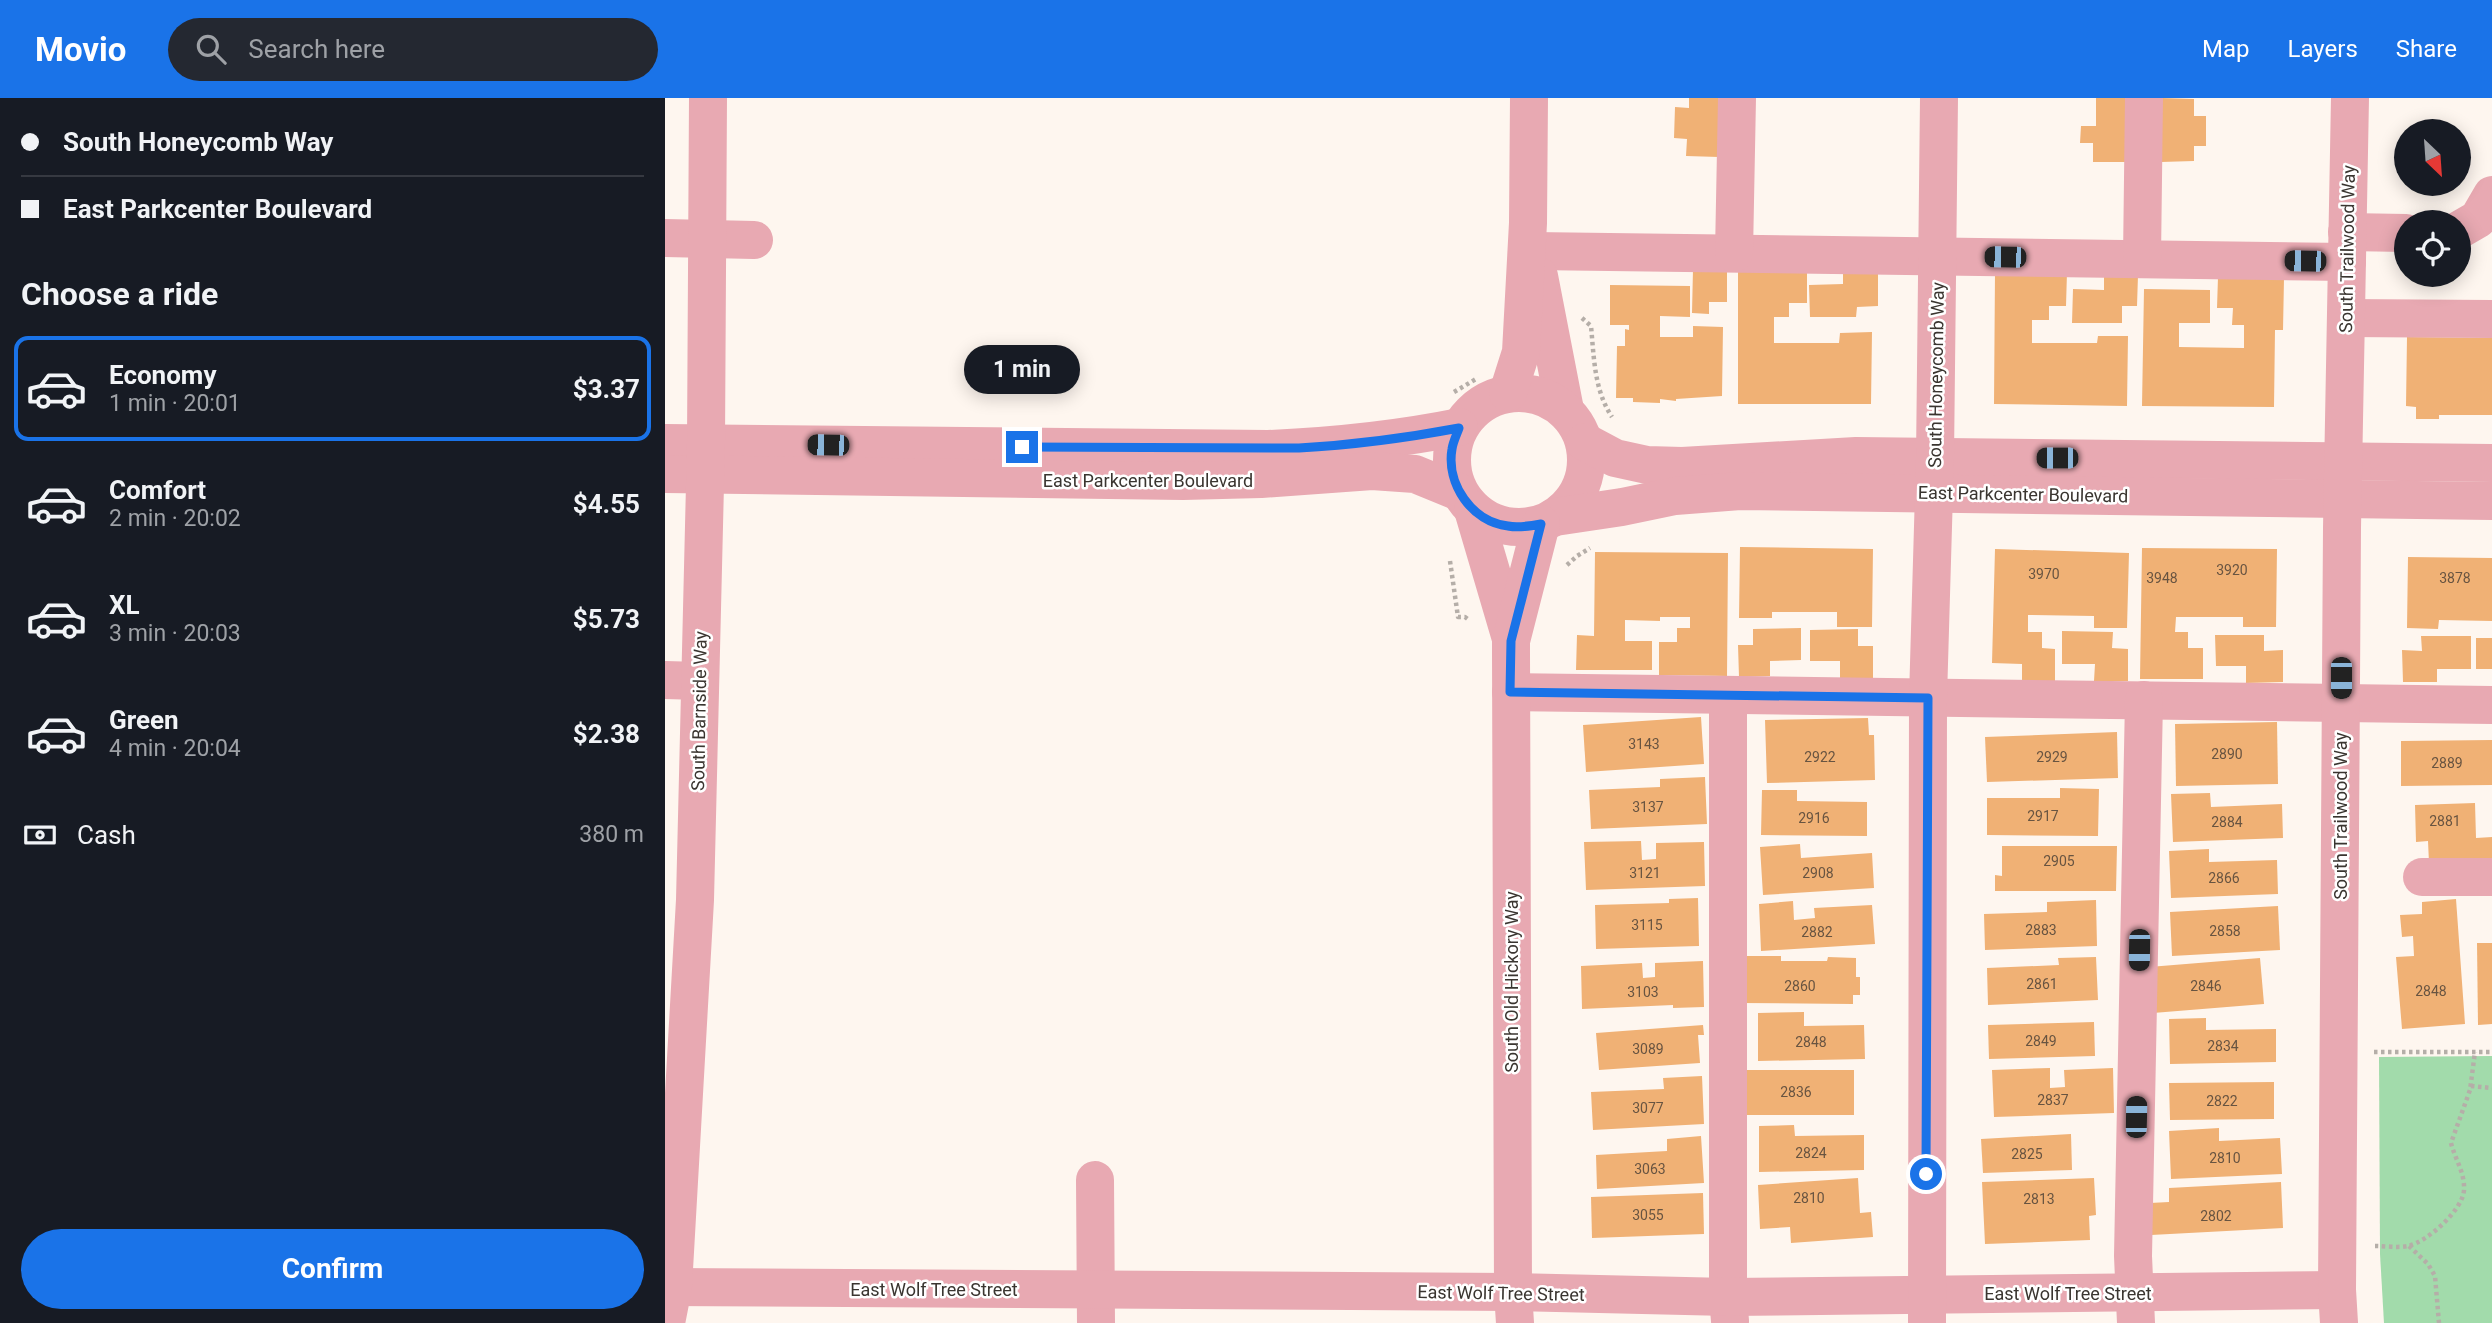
<!DOCTYPE html>
<meta charset="utf-8">
<style>
:root{--surface:#171b24;--page:#242831;--text:#f1f3f6;--muted:#9ea1a6;--line:#363941;--accent:#1a73e8}
body{margin:0;font-family:Roboto,sans-serif;background:var(--page);color:var(--text);height:100vh;display:flex;flex-direction:column;font-size:26px;white-space:nowrap}
*{box-sizing:border-box;margin:0}
p{font-size:23px;color:var(--muted)}
.icon{flex:none;width:38px;height:38px;fill:none;stroke:currentColor;stroke-width:2;stroke-linecap:round;stroke-linejoin:round}
.map{position:relative;flex:1;overflow:hidden}
.details{display:flex;flex-direction:column;background:var(--surface);width:665px}
.details>*{flex:none}
.hud{display:grid;align-content:center;height:154px;padding:0 21px;background:var(--surface)}
.needle{width:46px;rotate:155deg}
.buttons{position:absolute;left:1729px;top:21px;display:grid;gap:14px}
.buttons a{display:grid;place-items:center;width:77px;height:77px;border-radius:50%;background:var(--surface);box-shadow:0 4px 18px #0003;font-size:35px}
.end{position:absolute;width:32px;height:32px;margin:-16px;border:9px solid #1a73e8;background:#fff;box-shadow:0 0 0 4px #fff}
.from{border-radius:50%}
.bubble{position:absolute;height:49px;border-radius:24px;background:var(--surface);box-shadow:0 4px 18px #0003;font-size:23px;font-weight:700;line-height:49px;text-align:center}
.car{position:absolute;width:21px;height:42px;margin:-21px -10px;border-radius:9px;box-shadow:0 0 5px 2px #0007;background:linear-gradient(#222 24%,#8ab4d8 0 40%,#222 0 76%,#8ab4d8 0 86%,#222 0)}
.hud b{display:flex;align-items:center;gap:24px;height:66px;font-size:26px}
.hud b+b{border-top:2px solid var(--line)}
.hud i{width:18px;height:18px;background:var(--text)}
ul{padding:0;list-style:none}
li{display:flex;align-items:center;gap:21px;height:105px;margin:0 14px 10px;padding:0 7px;border:4px solid transparent;border-radius:14px}
li div{flex:1}
li b{display:block;font-size:26px}
li em{font-style:normal;font-weight:700}
li.current{border-color:var(--accent)}
li>.icon{width:63px;height:63px;stroke-width:1.5}
h2{padding:0 21px;font-size:32px;line-height:84px}
.pay{display:flex;align-items:center;gap:18px;height:77px;padding:0 21px;font-size:26px}
.pay p{margin-inline-start:auto}
.action{display:flex;gap:14px;margin-top:auto;padding:14px 21px}
.action a{flex:1;height:80px;border-radius:42px;background:var(--accent);color:#fff;font-size:28px;font-weight:700;line-height:80px;text-align:center}
header{display:flex;align-items:center;gap:42px;box-sizing:border-box;height:98px;padding:0 35px;background:var(--accent);color:#fff}
header strong{font-size:33px}
nav{display:flex;gap:38px;margin-inline-start:auto;font-size:24px}
.search{width:490px;height:63px;background:var(--page);display:flex;align-items:center;gap:18px;box-sizing:border-box;padding:0 24px;border-radius:38px;color:var(--muted);font-size:26px}
main{display:flex;flex:1;min-height:0}
.map>svg:first-child{display:block}
.green{fill:#a2dbab}
.building{fill:#f0b175}
.lines{fill:none;stroke-linecap:round;stroke-linejoin:round}
.path{stroke:#b5aea8;stroke-width:4.5;stroke-dasharray:3.5 3.5;stroke-linecap:butt}
.minor{stroke:#e8a9b2;stroke-width:38}
.route{stroke:#1a73e8;stroke-width:9}
.labels{text-anchor:middle;dominant-baseline:central;stroke-width:5;stroke-linejoin:round;paint-order:stroke}
.number-label{font-size:14px;fill:#685441}
.street-label{font-size:18px;fill:#3a3530;stroke:#fff}
</style>
<header>
<strong>Movio</strong>
<div class="search"><svg class="icon" aria-label="search" viewBox="0 0 24 24"><circle cx="10" cy="10" r="6"/><path d="M15 15l6 6"/></svg>Search here</div>
<nav><a>Map</a><a>Layers</a><a>Share</a></nav>
</header>
<main>
<section class="details">
<div class="hud">
<b><i class="from"></i>South Honeycomb Way</b>
<b><i></i>East Parkcenter Boulevard</b>
</div>
<h2>Choose a ride</h2>
<ul>
<li class="current"><svg class="icon" aria-label="car" viewBox="0 0 24 24"><path d="M5 17H2v-5l4-1 3-4h7l3 4 3 1v5h-3M9 17h6M6 11h13"/><circle cx="7" cy="17" r="2"/><circle cx="17" cy="17" r="2"/></svg><div><b>Economy</b><p>1 min · 20:01</p></div><em>$3.37</em></li>
<li><svg class="icon" aria-label="car" viewBox="0 0 24 24"><path d="M5 17H2v-5l4-1 3-4h7l3 4 3 1v5h-3M9 17h6M6 11h13"/><circle cx="7" cy="17" r="2"/><circle cx="17" cy="17" r="2"/></svg><div><b>Comfort</b><p>2 min · 20:02</p></div><em>$4.55</em></li>
<li><svg class="icon" aria-label="car" viewBox="0 0 24 24"><path d="M5 17H2v-5l4-1 3-4h7l3 4 3 1v5h-3M9 17h6M6 11h13"/><circle cx="7" cy="17" r="2"/><circle cx="17" cy="17" r="2"/></svg><div><b>XL</b><p>3 min · 20:03</p></div><em>$5.73</em></li>
<li><svg class="icon" aria-label="car" viewBox="0 0 24 24"><path d="M5 17H2v-5l4-1 3-4h7l3 4 3 1v5h-3M9 17h6M6 11h13"/><circle cx="7" cy="17" r="2"/><circle cx="17" cy="17" r="2"/></svg><div><b>Green</b><p>4 min · 20:04</p></div><em>$2.38</em></li>
</ul>
<div class="pay"><svg class="icon" aria-label="cash" viewBox="0 0 24 24"><path d="M3 7h18v10H3z"/><circle cx="12" cy="12" r="2"/></svg>Cash<p>380 m</p></div>
<div class="action"><a>Confirm</a></div>
</section>
<div class="map">
<svg width="1827" height="1225" viewBox="0 0 1827 1225">
<rect width="100%" height="100%" fill="#fef6ef"/>
<!-- green -->
<polygon class="green" points="1827,958 1827,1225 1719,1225 1715,1156 1714,959"/>
<!-- building -->
<g class="building">
<polygon points="1024,0 1056,0 1054,59 1021,58 1022,41 1009,40 1010,9 1024,10"/>
<polygon points="1431,0 1462,0 1461,64 1428,64 1428,45 1415,45 1416,28 1431,28"/>
<polygon points="1497,0 1529,1 1529,18 1541,18 1541,48 1529,48 1529,63 1496,64"/>
<polygon points="1028,171 1062,172 1062,204 1044,204 1044,216 1027,215"/>
<polygon points="1073,171 1142,171 1142,205 1124,205 1124,219 1109,219 1109,245 1174,245 1175,235 1207,234 1206,306 1073,306"/>
<polygon points="1330,174 1402,174 1401,208 1384,208 1384,222 1367,222 1367,245 1432,245 1433,238 1463,238 1462,308 1329,306"/>
<polygon points="1178,175 1213,175 1213,208 1192,209 1191,219 1145,219 1144,187 1178,186"/>
<polygon points="1439,177 1473,177 1472,208 1457,208 1457,225 1407,225 1408,191 1439,192"/>
<polygon points="1553,179 1619,180 1618,232 1610,232 1609,309 1477,308 1479,191 1545,192 1545,225 1514,225 1514,249 1579,250 1579,227 1567,227 1568,210 1552,210"/>
<polygon points="945,187 1025,188 1025,219 995,218 995,239 1028,239 1028,228 1058,229 1057,298 1011,301 1011,303 995,301 995,305 968,304 968,300 951,300 952,248 960,248 960,231 964,232 964,227 945,227"/>
<polygon points="1742,239 1827,240 1827,317 1774,317 1774,321 1751,321 1751,309 1741,308"/>
<polygon points="1075,449 1208,451 1207,529 1172,529 1172,514 1107,514 1107,520 1074,520"/>
<polygon points="1477,450 1612,451 1611,529 1578,529 1578,519 1511,519 1510,534 1523,534 1523,550 1538,550 1538,581 1475,581"/>
<polygon points="1330,451 1464,455 1462,530 1429,530 1429,518 1363,517 1363,534 1377,534 1377,550 1390,551 1390,583 1357,583 1357,566 1327,565"/>
<polygon points="930,454 1063,455 1062,578 994,577 994,544 1012,544 1012,530 1025,530 1025,519 995,519 995,523 960,522 960,543 987,543 987,572 911,572 912,537 929,538"/>
<polygon points="1743,459 1827,460 1827,523 1774,522 1773,531 1742,530"/>
<polygon points="1136,530 1136,562 1105,563 1105,578 1074,579 1073,547 1088,547 1088,531"/>
<polygon points="1193,531 1193,548 1208,548 1208,580 1175,580 1175,563 1145,563 1145,532"/>
<polygon points="1397,533 1448,534 1447,550 1463,551 1463,583 1429,583 1430,566 1397,566"/>
<polygon points="1550,537 1599,537 1599,553 1618,552 1618,584 1581,585 1581,568 1551,568"/>
<polygon points="1756,538 1806,538 1806,571 1772,571 1772,584 1738,584 1737,552 1757,553"/>
<rect x="1811" y="540" width="16" height="31"/>
<polygon points="1036,619 1039,666 921,674 918,627"/>
<polygon points="1203,620 1204,637 1209,637 1210,682 1102,685 1100,622"/>
<polygon points="1612,624 1613,686 1511,688 1510,626"/>
<polygon points="1452,634 1453,680 1322,684 1320,639"/>
<polygon points="1827,642 1827,687 1736,688 1736,643"/>
<polygon points="1040,679 1042,726 926,731 924,692 995,689 995,681"/>
<polygon points="1395,690 1434,691 1433,738 1322,737 1322,700 1395,700"/>
<polygon points="1097,692 1132,692 1132,703 1202,704 1202,738 1096,737"/>
<polygon points="1545,695 1546,709 1617,706 1618,740 1508,744 1506,696"/>
<polygon points="1810,705 1811,740 1827,739 1827,763 1764,765 1763,743 1751,744 1750,707"/>
<polygon points="976,743 977,762 991,761 991,745 1039,744 1040,788 921,792 919,744"/>
<polygon points="1135,746 1136,760 1207,755 1209,790 1098,797 1095,749"/>
<polygon points="1337,748 1452,748 1451,793 1330,793 1330,777 1337,778"/>
<polygon points="1544,751 1544,764 1612,762 1613,796 1506,800 1504,753"/>
<polygon points="1033,800 1034,848 931,851 930,807 1004,805 1004,801"/>
<polygon points="1791,801 1800,926 1737,931 1731,859 1749,858 1748,838 1737,839 1735,817 1757,816 1757,804"/>
<polygon points="1431,802 1432,848 1320,852 1319,816 1382,814 1382,804"/>
<polygon points="1128,803 1129,822 1150,820 1149,810 1207,807 1210,846 1096,853 1094,806"/>
<polygon points="1613,808 1615,852 1507,858 1505,814"/>
<polygon points="1812,845 1827,845 1827,926 1813,927"/>
<polygon points="1077,858 1116,858 1116,863 1162,863 1163,859 1191,860 1191,879 1195,879 1195,897 1188,897 1188,906 1074,905"/>
<polygon points="1431,859 1433,902 1323,907 1322,870 1394,867 1393,860"/>
<polygon points="1595,860 1599,906 1488,915 1484,869"/>
<polygon points="1038,863 1039,909 1008,910 1008,907 917,911 916,868 977,865 978,880 990,879 990,865"/>
<polygon points="1139,914 1139,928 1199,927 1200,961 1093,963 1093,915"/>
<polygon points="1541,920 1541,932 1611,931 1611,964 1505,966 1504,921"/>
<polygon points="1429,924 1430,958 1324,961 1323,927"/>
<polygon points="1038,927 1039,937 1033,937 1035,965 934,972 931,935"/>
<polygon points="1385,970 1385,990 1400,989 1399,972 1448,970 1449,1015 1329,1019 1327,972"/>
<rect x="1074" y="972" width="115" height="45"/>
<polygon points="1037,978 1039,1026 928,1032 926,994 999,991 998,980"/>
<polygon points="1609,984 1609,1021 1505,1022 1504,985"/>
<polygon points="1129,1027 1130,1038 1199,1037 1199,1072 1094,1074 1094,1028"/>
<polygon points="1554,1030 1554,1043 1615,1040 1617,1076 1506,1081 1504,1033"/>
<polygon points="1406,1036 1407,1072 1318,1075 1316,1041"/>
<polygon points="1036,1038 1039,1085 932,1091 931,1057 1002,1053 1002,1041"/>
<polygon points="1193,1080 1195,1115 1206,1114 1208,1139 1126,1145 1125,1129 1095,1131 1093,1087"/>
<polygon points="1429,1080 1431,1117 1424,1118 1425,1142 1320,1146 1317,1084"/>
<polygon points="1616,1084 1618,1130 1486,1137 1485,1105 1504,1104 1504,1090"/>
<polygon points="1038,1095 1039,1136 927,1140 926,1099"/>
</g>
<g class="lines">
<!-- path -->
<g class="path">
<path d="M917,220l9,8c3,31 3,64 21,91"/>
<polyline points="789,294 811,281"/>
<polyline points="785,463 793,519 800,519 804,522"/>
<polyline points="902,467 912,458 925,450"/>
<polyline points="1709,954 1827,954"/>
<polyline points="1806,988 1827,990"/>
<path d="M1710,1148c10,0 23,2 33,0 19,-4 55,-36 56,-56 1,-17 -9,-31 -13,-47l19,-53 5,-38"/>
<polyline points="1744,1148 1763,1166 1770,1178 1774,1225"/>
</g>
<!-- minor -->
<g class="minor">
<polyline points="1794,132 1813,121 1827,97"/>
<polyline points="1682,134 1741,135"/>
<polyline points="0,140 89,142"/>
<polyline points="868,153 1682,164"/>
<polyline points="1069,155 1072,0"/>
<polyline points="1477,161 1479,0"/>
<polyline points="874,178 900,312"/>
<polyline points="1681,220 1827,221"/>
<circle cx="854" cy="362" r="67"/>
<polyline points="843,295 856,254 863,125 864,0"/>
<polyline points="920,344 950,360 982,367 1017,368 1191,358 1827,365"/>
<path d="M0,345l603,6c65,-3 127,-9 191,-22"/>
<polyline points="0,376 518,383 596,381 707,373 750,376 794,394"/>
<polyline points="808,412 846,541"/>
<polyline points="890,419 957,409 1010,398 1075,393 1827,403"/>
<polyline points="0,582 35,583"/>
<polyline points="846,594 1827,607"/>
<polyline points="1063,597 1063,1199 1065,1223"/>
<polyline points="1757,779 1827,779"/>
<polyline points="430,1082 431,1225"/>
<polyline points="0,1189 848,1194 1063,1199 1672,1192"/>
<polyline points="1,1225 8,1189 30,802 41,345 43,0"/>
<polyline points="850,1225 848,1194 846,555 846,543 876,426"/>
<polyline points="1262,1225 1263,600 1270,360 1274,0"/>
<polyline points="1471,1225 1468,1158 1479,602"/>
<polyline points="1674,1225 1672,1192 1677,430 1685,0"/>
</g>
</g>
<g class="lines">
<!-- route -->
<path class="route" d="M357,349l277,1c55,-3 107,-10 160,-20 -2,6 -6,14 -7,21 -6,35 20,73 56,77 11,2 22,0 33,-2l-30,117 -1,51 418,6 -2,476"/>
</g>
<g class="labels">
<!-- number labels -->
<g class="number-label">
<text x="1567" y="472">3920</text>
<text x="1379" y="476">3970</text>
<text x="1497" y="480">3948</text>
<text x="1790" y="480">3878</text>
<text x="979" y="646">3143</text>
<text x="1562" y="656">2890</text>
<text x="1155" y="659">2922</text>
<text x="1387" y="659">2929</text>
<text x="1782" y="665">2889</text>
<text x="983" y="709">3137</text>
<text x="1378" y="718">2917</text>
<text x="1149" y="720">2916</text>
<text x="1780" y="723">2881</text>
<text x="1562" y="724">2884</text>
<text x="1394" y="763">2905</text>
<text x="980" y="775">3121</text>
<text x="1153" y="775">2908</text>
<text x="1559" y="780">2866</text>
<text x="982" y="827">3115</text>
<text x="1376" y="832">2883</text>
<text x="1560" y="833">2858</text>
<text x="1152" y="834">2882</text>
<text x="1377" y="886">2861</text>
<text x="1135" y="888">2860</text>
<text x="1541" y="888">2846</text>
<text x="1766" y="893">2848</text>
<text x="978" y="894">3103</text>
<text x="1376" y="943">2849</text>
<text x="1146" y="944">2848</text>
<text x="1558" y="948">2834</text>
<text x="983" y="951">3089</text>
<text x="1131" y="994">2836</text>
<text x="1388" y="1002">2837</text>
<text x="1557" y="1003">2822</text>
<text x="983" y="1010">3077</text>
<text x="1146" y="1055">2824</text>
<text x="1362" y="1056">2825</text>
<text x="1560" y="1060">2810</text>
<text x="985" y="1071">3063</text>
<text x="1144" y="1100">2810</text>
<text x="1374" y="1101">2813</text>
<text x="983" y="1117">3055</text>
<text x="1551" y="1118">2802</text>
</g>
<!-- street labels -->
<g class="street-label">
<text transform="translate(1682 151) rotate(-89)">South Trailwood Way</text>
<text transform="translate(1271 277) rotate(-89)">South Honeycomb Way</text>
<text x="483" y="382">East Parkcenter Boulevard</text>
<text transform="translate(1358 396) rotate(1)">East Parkcenter Boulevard</text>
<text transform="translate(34 613) rotate(-89)">South Barnside Way</text>
<text transform="translate(1675 718) rotate(-90)">South Trailwood Way</text>
<text transform="translate(846 884) rotate(-90)">South Old Hickory Way</text>
<text x="269" y="1191">East Wolf Tree Street</text>
<text transform="translate(836 1195) rotate(1)">East Wolf Tree Street</text>
<text x="1403" y="1195">East Wolf Tree Street</text>
</g>
</g>
</svg>
<div class="buttons">
<a><svg class="needle" viewBox="-14 -14 28 28"><path d="M0-13l5 13h-10z" fill="#e53935"/><path d="M0 13l5-13h-10z" fill="#9ea1a6"/></svg></a>
<a><svg class="icon" aria-label="locate" viewBox="0 0 24 24"><circle cx="12" cy="12" r="6"/><path d="M12 2v4M12 18v4M2 12h4M18 12h4"/></svg></a>
</div>
<i class="end from" style="left:1261px;top:1076px"></i>
<i class="end" style="left:357px;top:349px"></i>
<div class="bubble" style="left:299px;top:247px;width:116px">1 min</div>
<i class="car" style="left:1340px;top:159px;rotate:271deg"></i>
<i class="car" style="left:1640px;top:163px;rotate:271deg"></i>
<i class="car" style="left:163px;top:347px;rotate:271deg"></i>
<i class="car" style="left:1392px;top:360px;rotate:270deg"></i>
<i class="car" style="left:1676px;top:580px;rotate:180deg"></i>
<i class="car" style="left:1474px;top:852px;rotate:181deg"></i>
<i class="car" style="left:1471px;top:1019px;rotate:1deg"></i>
</div>
</main>
